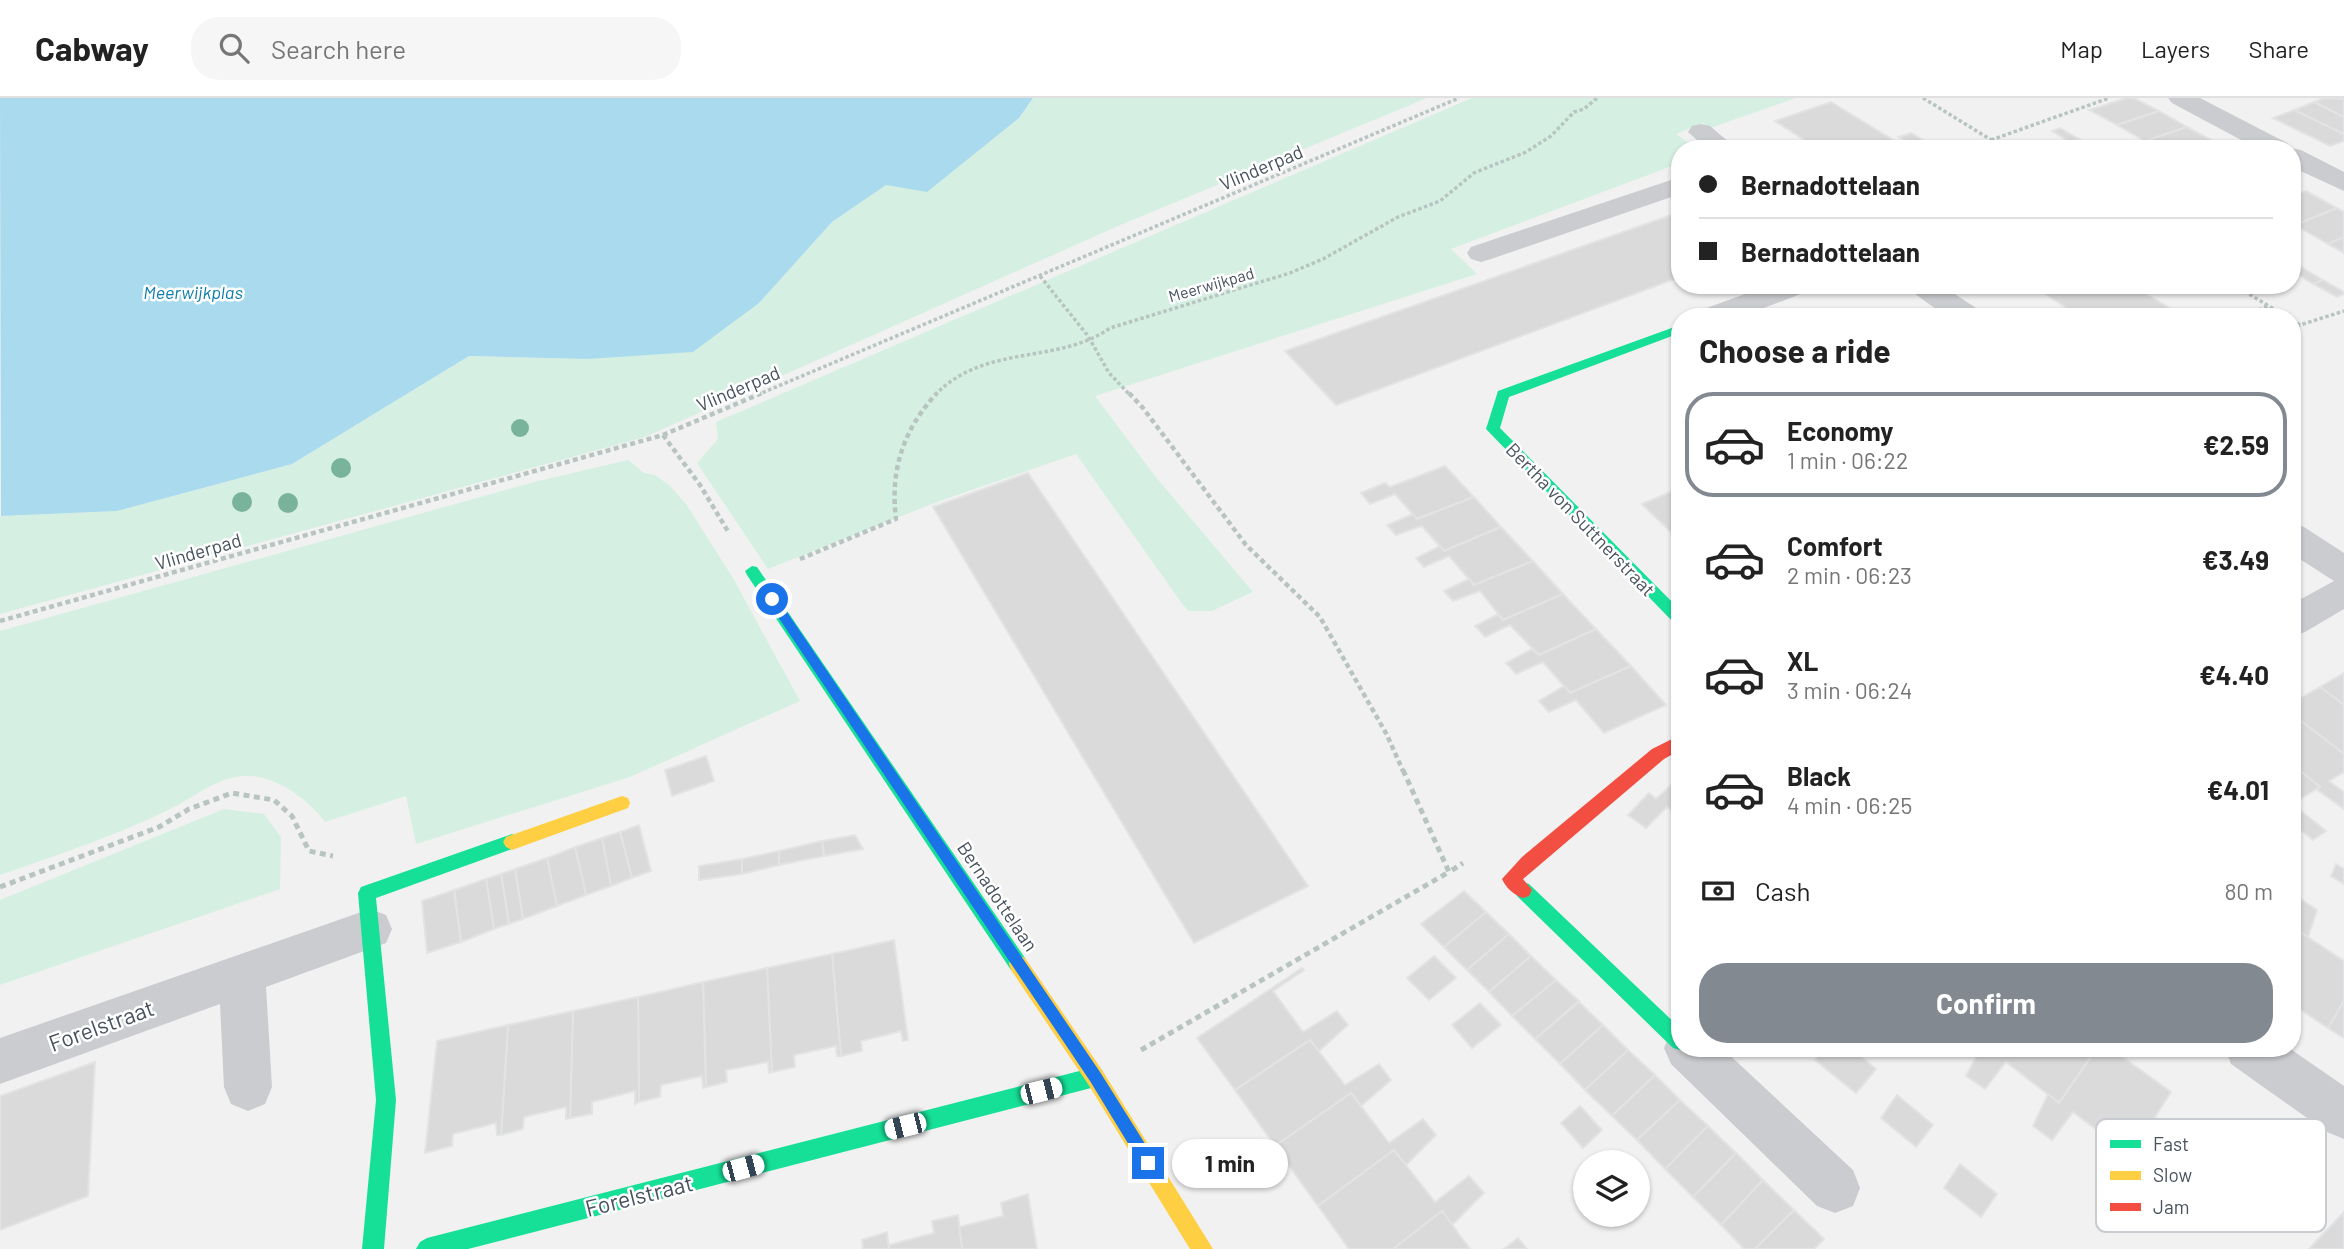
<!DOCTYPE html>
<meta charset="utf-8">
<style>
:root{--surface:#fff;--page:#f6f6f6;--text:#222;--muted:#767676;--line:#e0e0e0;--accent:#838991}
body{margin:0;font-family:Barlow,sans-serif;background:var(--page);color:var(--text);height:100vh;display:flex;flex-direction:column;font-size:26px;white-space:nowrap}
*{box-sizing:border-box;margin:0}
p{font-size:23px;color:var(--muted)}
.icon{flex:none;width:38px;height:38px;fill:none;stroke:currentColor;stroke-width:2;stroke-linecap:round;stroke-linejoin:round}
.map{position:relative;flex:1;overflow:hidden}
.side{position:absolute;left:1671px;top:210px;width:630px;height:749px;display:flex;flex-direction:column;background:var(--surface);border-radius:28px;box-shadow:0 2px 5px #0004}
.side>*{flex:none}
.banner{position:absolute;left:1671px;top:42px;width:630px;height:154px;border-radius:28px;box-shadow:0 2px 5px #0004;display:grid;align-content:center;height:154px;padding:0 28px;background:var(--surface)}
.fabs{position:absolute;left:1573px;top:1052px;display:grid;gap:14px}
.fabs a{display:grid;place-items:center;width:77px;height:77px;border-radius:50%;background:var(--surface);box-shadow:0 2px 5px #0004;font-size:35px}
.end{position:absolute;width:32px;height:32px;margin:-16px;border:9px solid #1a73e8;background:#fff;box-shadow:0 0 0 4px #fff}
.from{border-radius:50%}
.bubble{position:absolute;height:49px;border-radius:24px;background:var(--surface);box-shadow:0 2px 5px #0004;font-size:23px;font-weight:700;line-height:49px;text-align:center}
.car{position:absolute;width:21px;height:42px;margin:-21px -10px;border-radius:9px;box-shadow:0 0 5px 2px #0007;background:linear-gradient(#fff 24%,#345 0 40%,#fff 0 76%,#345 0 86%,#fff 0)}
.banner b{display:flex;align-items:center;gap:24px;height:66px;font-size:26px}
.banner b+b{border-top:2px solid var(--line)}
.banner i{width:18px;height:18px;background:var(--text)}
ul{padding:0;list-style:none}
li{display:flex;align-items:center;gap:21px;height:105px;margin:0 14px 10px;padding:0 14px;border:4px solid transparent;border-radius:28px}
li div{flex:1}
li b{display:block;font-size:26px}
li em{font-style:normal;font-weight:700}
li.active{border-color:var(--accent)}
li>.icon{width:63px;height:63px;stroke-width:1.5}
h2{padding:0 28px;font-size:32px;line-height:84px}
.pay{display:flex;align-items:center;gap:18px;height:77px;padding:0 28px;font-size:26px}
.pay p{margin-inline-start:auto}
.primary-button{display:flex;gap:14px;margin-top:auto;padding:14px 28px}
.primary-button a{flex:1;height:80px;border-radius:28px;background:var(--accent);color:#fff;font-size:28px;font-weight:700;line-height:80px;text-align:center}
header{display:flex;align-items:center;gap:42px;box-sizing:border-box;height:98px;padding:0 35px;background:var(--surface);border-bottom:2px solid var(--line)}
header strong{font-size:33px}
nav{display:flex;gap:38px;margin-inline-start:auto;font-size:24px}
.search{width:490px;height:63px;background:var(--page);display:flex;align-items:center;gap:18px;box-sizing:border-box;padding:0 24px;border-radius:28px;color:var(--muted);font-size:26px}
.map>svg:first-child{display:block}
.green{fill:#d5f0e2}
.water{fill:#aadaee}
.building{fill:#dadadb;stroke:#e2e3e4;stroke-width:2}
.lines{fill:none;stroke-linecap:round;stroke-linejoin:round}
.path-far2{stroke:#b8c4c1;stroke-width:3.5;stroke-dasharray:3.5 2.5;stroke-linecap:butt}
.path-far1{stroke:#b8c4c1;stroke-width:4.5;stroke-dasharray:5 3.5;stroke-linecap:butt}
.path{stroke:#b8c4c1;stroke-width:5;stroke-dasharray:6 4.5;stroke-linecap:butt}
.street{fill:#cbcccf;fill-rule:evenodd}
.fast{fill:#16e098;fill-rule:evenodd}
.slow{fill:#ffcf43;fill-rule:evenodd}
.jam{fill:#f24e42;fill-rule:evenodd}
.tree{fill:#79b39b}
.route{fill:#1a73e8}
.labels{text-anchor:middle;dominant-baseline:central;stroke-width:5;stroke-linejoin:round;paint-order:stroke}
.far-street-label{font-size:16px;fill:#48515e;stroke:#fff}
.far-water-label{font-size:18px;font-style:italic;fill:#0c7dac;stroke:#fff}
.street-label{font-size:19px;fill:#48515e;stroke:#fff}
.near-street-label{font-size:23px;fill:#48515e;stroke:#fff}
.key{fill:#fff;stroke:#c8cbcf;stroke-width:2}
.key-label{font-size:19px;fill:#48515e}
</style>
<header>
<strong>Cabway</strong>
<div class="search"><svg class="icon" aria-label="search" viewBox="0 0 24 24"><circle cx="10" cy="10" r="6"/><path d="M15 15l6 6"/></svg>Search here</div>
<nav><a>Map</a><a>Layers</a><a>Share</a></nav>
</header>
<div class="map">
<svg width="2344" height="1151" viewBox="0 0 2344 1151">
<rect width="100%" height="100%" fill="#f1f1f1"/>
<!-- green -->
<g class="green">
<polygon points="1033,0 1427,0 1118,128 645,339 0,516 0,418 117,413 292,366 469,258 587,261 759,205 832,124 886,87 1019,20"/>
<polygon points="1472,0 1796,0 1710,30 1703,25 1676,36 1697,51 1680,51 1680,65 1451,151 1477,176 1095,298 1155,378 1253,494 1212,513 1189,513 1183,507 1076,356 937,404 768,471 697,365 718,341 716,324"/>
<path d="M628,362l16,13 11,2 14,10 17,19 47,74 67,123 -170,76 -214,67 -10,-48 -81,26c-16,-23 -52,-48 -81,-46 -28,2 -45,18 -68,30 -56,29 -117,48 -176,69v-244l534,-149z"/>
<polygon points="224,711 264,716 281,739 280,791 0,887 0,802"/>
</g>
<!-- water -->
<polygon class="water" points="0,0 1033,0 1019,20 927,94 886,87 832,124 759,205 693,254 587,261 469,258 292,366 117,413 1,418"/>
<!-- building -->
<g class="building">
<polygon points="2127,0 2134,0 2159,13 2117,27 2089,12"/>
<polygon points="2324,0 2344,1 2344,19 2314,4"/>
<polygon points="1831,4 1908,51 1818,51 1775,23"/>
<polygon points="2314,4 2344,19 2344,36 2294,12"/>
<polygon points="2294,12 2344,36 2344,43 2330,48 2273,20"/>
<polygon points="2159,13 2187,29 2145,43 2117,27"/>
<polygon points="2187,29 2215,44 2196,51 2159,51 2145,43"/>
<polygon points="2060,30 2079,41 2070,44 2052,33"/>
<polygon points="1911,35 1923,42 1911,46 1899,39"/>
<polygon points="2079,41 2096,51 2082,51 2070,44"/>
<polygon points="2215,44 2228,51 2196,51"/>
<polygon points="2306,93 2337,110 2295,127 2292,126 2292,98"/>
<polygon points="2337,110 2344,114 2344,139 2328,146 2295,127"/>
<polygon points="1680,114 1680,179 1336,307 1285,253"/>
<polygon points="2344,139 2344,155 2328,146"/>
<polygon points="2301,169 2323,182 2313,186 2292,173"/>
<polygon points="2323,182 2344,194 2344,196 2337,199 2313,186"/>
<polygon points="2031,187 2132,187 2184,219 2081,219"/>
<polygon points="1445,368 1474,399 1417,421 1395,396 1370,406 1361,395 1385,385 1390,389"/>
<polygon points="1028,375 1308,788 1194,845 933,409"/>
<polygon points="1680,390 1680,443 1642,406"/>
<polygon points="1474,399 1501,429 1444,453 1422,428 1396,437 1387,427 1413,416 1417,421"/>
<polygon points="1501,429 1533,463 1474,487 1449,458 1424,469 1416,460 1440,448 1444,453"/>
<polygon points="1533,463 1563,496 1503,522 1480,493 1453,503 1444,493 1469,481 1474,487"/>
<polygon points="1563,496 1596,531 1539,557 1510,527 1485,539 1475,528 1498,516 1503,522"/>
<polygon points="1596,531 1631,568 1570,595 1543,564 1516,576 1506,565 1532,551 1539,557"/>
<polygon points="1631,568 1666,607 1604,635 1576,602 1549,614 1539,603 1564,588 1570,595"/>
<polygon points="2344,575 2344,607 2320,589"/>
<polygon points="2320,589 2344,607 2344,656 2292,616 2292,605"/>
<polygon points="2292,616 2344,656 2344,674 2329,683 2344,694 2344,711 2316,691 2320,689 2292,666"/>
<polygon points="706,658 714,683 672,698 665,672"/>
<polygon points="2292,666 2320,689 2292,706"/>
<polygon points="1680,679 1680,719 1667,709 1646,730 1628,717 1649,695 1656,701"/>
<polygon points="2292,706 2326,733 2313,742 2292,725"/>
<polygon points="639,727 651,773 632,780 620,734"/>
<polygon points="620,734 632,780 611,788 602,740"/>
<polygon points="855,737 863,751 824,758 822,743"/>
<polygon points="602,740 611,788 586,797 575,749"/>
<polygon points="822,743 824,758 779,767 779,753"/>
<polygon points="575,749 586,797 557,808 547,760"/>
<polygon points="779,753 779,767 742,776 742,761"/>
<polygon points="547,760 557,808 523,821 515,771"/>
<polygon points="742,761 742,776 699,782 699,768"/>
<polygon points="2336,766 2344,771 2344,786 2331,778"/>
<polygon points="515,771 523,821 509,826 501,776"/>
<polygon points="501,776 509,826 494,831 486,781"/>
<polygon points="486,781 494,831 461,844 454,792"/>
<polygon points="454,792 461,844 427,855 422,803"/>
<polygon points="1464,793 1486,814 1444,849 1421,826"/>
<polygon points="2299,800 2317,812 2308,839 2294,830 2292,832 2292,809"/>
<polygon points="1486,814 1509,836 1467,872 1444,849"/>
<polygon points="2294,830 2344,863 2344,903 2328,930 2292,906"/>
<polygon points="1509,836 1531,858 1489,894 1467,872"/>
<polygon points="894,842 908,942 903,943 901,933 861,943 862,953 841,958 832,856"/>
<polygon points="832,856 841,958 837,958 836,948 794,957 795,969 772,974 767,870"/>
<polygon points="1434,858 1456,880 1429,902 1407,880"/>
<polygon points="1531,858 1556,882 1512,918 1489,894"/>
<polygon points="767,870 772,974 769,975 768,964 726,972 727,984 706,989 703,884"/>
<polygon points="1302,870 1304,872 1273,893 1303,934 1337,913 1348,927 1318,954 1310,942 1235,992 1197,940"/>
<polygon points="1556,882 1579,903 1535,941 1512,918"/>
<polygon points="703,884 706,989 703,990 702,978 661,987 660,999 639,1004 638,899"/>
<polygon points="638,899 639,1004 635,1006 635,993 592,1004 592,1016 570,1020 573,913"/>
<polygon points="2344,903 2344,940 2328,930"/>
<polygon points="1579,904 1603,927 1560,966 1535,941"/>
<polygon points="1480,905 1501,927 1472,950 1452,927"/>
<polygon points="573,913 570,1020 566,1021 566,1009 524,1019 523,1031 501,1037 508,927"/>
<polygon points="508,927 501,1037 497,1037 496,1025 453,1036 452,1048 425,1055 437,943"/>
<polygon points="1603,927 1628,952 1585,992 1560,966"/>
<polygon points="1310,942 1345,987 1379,966 1391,982 1361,1008 1351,995 1275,1048 1235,992"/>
<polygon points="1825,950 1851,950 1876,971 1856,995 1815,962"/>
<polygon points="1981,950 1993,953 1995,950 2097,950 2059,1005 2006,964 1985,991 1966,978"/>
<polygon points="2097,950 2110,950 2171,994 2112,1087 2109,1086 2128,1056 2073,1014 2052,1042 2033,1028 2048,996 2059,1005"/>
<polygon points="1628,952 1655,977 1612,1018 1585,992"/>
<polygon points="95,964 88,1098 0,1132 0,998"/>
<polygon points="1655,977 1680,1002 1637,1042 1612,1018"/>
<polygon points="1351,995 1389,1045 1423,1021 1436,1037 1406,1067 1394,1052 1318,1108 1275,1048"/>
<polygon points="1897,997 1933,1027 1916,1049 1881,1020"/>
<polygon points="1680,1002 1708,1028 1665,1071 1637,1042"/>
<polygon points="1580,1008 1602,1032 1583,1050 1561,1025"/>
<polygon points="1708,1028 1736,1055 1693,1099 1665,1071"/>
<polygon points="1394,1052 1435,1104 1469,1078 1484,1095 1452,1127 1442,1113 1393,1151 1349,1151 1318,1108"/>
<polygon points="1736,1055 1763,1082 1721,1127 1693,1099"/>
<polygon points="1960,1066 1997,1096 1981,1119 1944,1090"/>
<polygon points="1763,1082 1794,1112 1755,1151 1744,1151 1721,1127"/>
<polygon points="1028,1096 1037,1151 962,1151 959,1129 1003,1118 1001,1105"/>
<polygon points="1794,1112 1824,1141 1814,1151 1755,1151"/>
<polygon points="1442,1113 1470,1151 1393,1151"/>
<polygon points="2344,1114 2344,1151 2309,1151"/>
<polygon points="958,1117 962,1151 889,1151 889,1147 934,1135 932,1123"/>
<polygon points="887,1134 889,1151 863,1151 862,1142"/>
<polygon points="1518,1140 1527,1151 1504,1151"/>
</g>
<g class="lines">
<!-- path-far2 -->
<g class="path-far2">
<polyline points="1923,0 2006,51"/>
<polyline points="1991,42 2109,0"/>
<polyline points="1040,178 1088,238 1109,275 1130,297"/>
<polyline points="2234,187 2287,219"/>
<polyline points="2242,219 2268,208"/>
<polyline points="2292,222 2300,227 2344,213"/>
<polyline points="757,297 1459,0"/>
<path d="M935,297c50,-52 123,-30 175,-67l180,-55 33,-14 75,-42 42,-16 34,-28 52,-21 25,-16 23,-24 10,-3 13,-11"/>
</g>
<!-- path-far1 -->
<g class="path-far1">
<polyline points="1129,295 1143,310 1246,447 1320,519 1387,637 1403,673"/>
<polyline points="663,337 700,387 729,435"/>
<path d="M800,461l96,-40c-6,-49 7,-89 41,-126"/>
<polyline points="0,523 663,337 762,295"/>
</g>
<!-- path -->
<g class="path">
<polyline points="1403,672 1449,774 1463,765"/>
<polyline points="0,789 159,729 189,711 232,695 274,702 292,718 309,753 333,758"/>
<polyline points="1141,952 1449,774"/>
</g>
<!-- street -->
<g class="street">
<polygon points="2168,0 2200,0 2287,45 2291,50 2301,52 2344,74 2344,93 2292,69 2292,51 2258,51 2172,5"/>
<polygon points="1701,26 1710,28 1737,51 1707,51 1688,34 1692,28"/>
<polygon points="1680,79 1680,96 1491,161 1481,164 1471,161 1467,155 1471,149"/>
<polygon points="1770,187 1813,187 1808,193 1741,219 1697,219 1701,212"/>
<polygon points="1906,187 1941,187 1979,212 1983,219 1947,219 1911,193"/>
<polygon points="2292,425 2304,429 2344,455 2344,511 2305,534 2292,538 2292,506 2334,483 2292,456"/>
<polygon points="370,811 386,817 392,831 386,845 266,889 272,989 265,1006 248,1013 231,1006 224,989 220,906 0,986 0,940"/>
<polygon points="1680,930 1680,950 1722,950 1853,1072 1860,1090 1853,1108 1835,1115 1817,1108 1671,966 1664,950 1671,934"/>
<polygon points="2225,950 2289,950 2344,988 2344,1041 2327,1034 2231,966"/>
</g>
<!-- fast -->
<g class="fast">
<polygon points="1680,227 1680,235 1509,299 1500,330 1680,512 1680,528 1675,526 1486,331 1498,293"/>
<polygon points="752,468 757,469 1025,860 1027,866 1025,872 1018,875 1011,872 747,477 745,473"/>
<polygon points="512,736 518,739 521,744 518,749 376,800 396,1002 384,1151 362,1151 376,1002 358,795 361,789"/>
<polygon points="1523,784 1529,786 1680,930 1680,950 1685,950 1680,952 1673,950 1517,798 1514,792 1517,786"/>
<polygon points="1095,969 1102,972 1105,979 1102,986 1095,989 468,1151 416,1151 420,1144 427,1140"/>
</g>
<!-- slow -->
<g class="slow">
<polygon points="622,698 628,700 630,705 628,710 512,752 506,749 503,744 506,739"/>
<polygon points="1018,857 1025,860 1102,972 1213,1151 1190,1151 1088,986 1011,872 1009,866 1011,860"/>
</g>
<!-- jam -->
<path class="jam" d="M1680,637v15l-16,9 -141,120 9,11 -3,6 -6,2c-9,-3 -17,-10 -21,-19l20,-22 130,-108z"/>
</g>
<!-- trees -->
<g class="tree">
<circle cx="520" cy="330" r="9"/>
<circle cx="341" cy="370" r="10"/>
<circle cx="242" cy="404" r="10"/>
<circle cx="288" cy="405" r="10"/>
</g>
<!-- route -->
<polygon class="route" points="772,497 776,498 1100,974 1154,1060 1156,1065 1154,1070 1148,1072 1143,1070 1090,983 768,504 768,498"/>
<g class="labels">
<!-- far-street labels -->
<g class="far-street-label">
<text transform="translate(1211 186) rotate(-16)">Meerwijkpad</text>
</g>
<!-- far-water labels -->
<g class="far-water-label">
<text x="193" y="194">Meerwijkplas</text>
</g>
<!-- street labels -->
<g class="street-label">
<text transform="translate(1261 69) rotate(-23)">Vlinderpad</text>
<text transform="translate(738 290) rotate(-23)">Vlinderpad</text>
<text transform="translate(1581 421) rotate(46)">Bertha von Suttnerstraat</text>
<text transform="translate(198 453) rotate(-16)">Vlinderpad</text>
<text transform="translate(998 798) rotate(56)">Bernadottelaan</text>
</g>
<!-- near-street labels -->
<g class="near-street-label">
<text transform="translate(101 927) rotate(-20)">Forelstraat</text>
<text transform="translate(639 1097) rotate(-14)">Forelstraat</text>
</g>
</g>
<!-- legend -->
<rect x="2096" y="1021" width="230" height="113" rx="10" class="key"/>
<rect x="2110" y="1042" width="31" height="8" fill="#16e098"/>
<rect x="2110" y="1073" width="31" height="9" fill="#ffcf43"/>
<rect x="2110" y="1105" width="31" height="8" fill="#f24e42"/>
<g class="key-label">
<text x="2153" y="1053">Fast</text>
<text x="2153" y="1084">Slow</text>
<text x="2153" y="1116">Jam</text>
</g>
</svg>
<div class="fabs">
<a><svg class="icon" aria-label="layers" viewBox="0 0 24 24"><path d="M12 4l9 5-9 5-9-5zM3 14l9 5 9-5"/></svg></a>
</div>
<i class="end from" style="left:772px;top:501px"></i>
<i class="end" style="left:1148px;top:1065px"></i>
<div class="bubble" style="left:1172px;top:1041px;width:116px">1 min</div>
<i class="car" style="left:1041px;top:993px;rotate:76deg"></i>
<i class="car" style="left:905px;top:1028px;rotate:256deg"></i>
<i class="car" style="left:743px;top:1070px;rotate:75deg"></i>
<div class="banner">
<b><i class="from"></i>Bernadottelaan</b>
<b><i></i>Bernadottelaan</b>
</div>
<section class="side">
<h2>Choose a ride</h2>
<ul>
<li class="active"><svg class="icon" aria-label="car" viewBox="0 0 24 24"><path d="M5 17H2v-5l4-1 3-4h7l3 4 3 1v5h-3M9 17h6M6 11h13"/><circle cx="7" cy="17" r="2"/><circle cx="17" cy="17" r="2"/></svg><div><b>Economy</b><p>1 min · 06:22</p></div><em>€2.59</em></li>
<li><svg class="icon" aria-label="car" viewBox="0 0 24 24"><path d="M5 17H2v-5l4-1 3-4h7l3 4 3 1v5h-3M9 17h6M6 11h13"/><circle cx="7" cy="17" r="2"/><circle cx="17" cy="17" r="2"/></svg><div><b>Comfort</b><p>2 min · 06:23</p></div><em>€3.49</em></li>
<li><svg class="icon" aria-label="car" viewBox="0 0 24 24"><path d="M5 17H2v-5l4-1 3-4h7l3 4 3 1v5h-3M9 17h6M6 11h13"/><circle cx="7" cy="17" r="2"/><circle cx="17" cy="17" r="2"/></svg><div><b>XL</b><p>3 min · 06:24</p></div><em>€4.40</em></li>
<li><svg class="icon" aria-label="car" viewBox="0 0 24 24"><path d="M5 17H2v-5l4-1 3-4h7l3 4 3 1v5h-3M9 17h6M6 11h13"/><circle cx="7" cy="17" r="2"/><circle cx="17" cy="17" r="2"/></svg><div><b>Black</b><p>4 min · 06:25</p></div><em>€4.01</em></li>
</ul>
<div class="pay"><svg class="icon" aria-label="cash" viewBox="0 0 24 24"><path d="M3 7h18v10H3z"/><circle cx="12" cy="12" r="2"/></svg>Cash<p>80 m</p></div>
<div class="primary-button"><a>Confirm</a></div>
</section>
</div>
